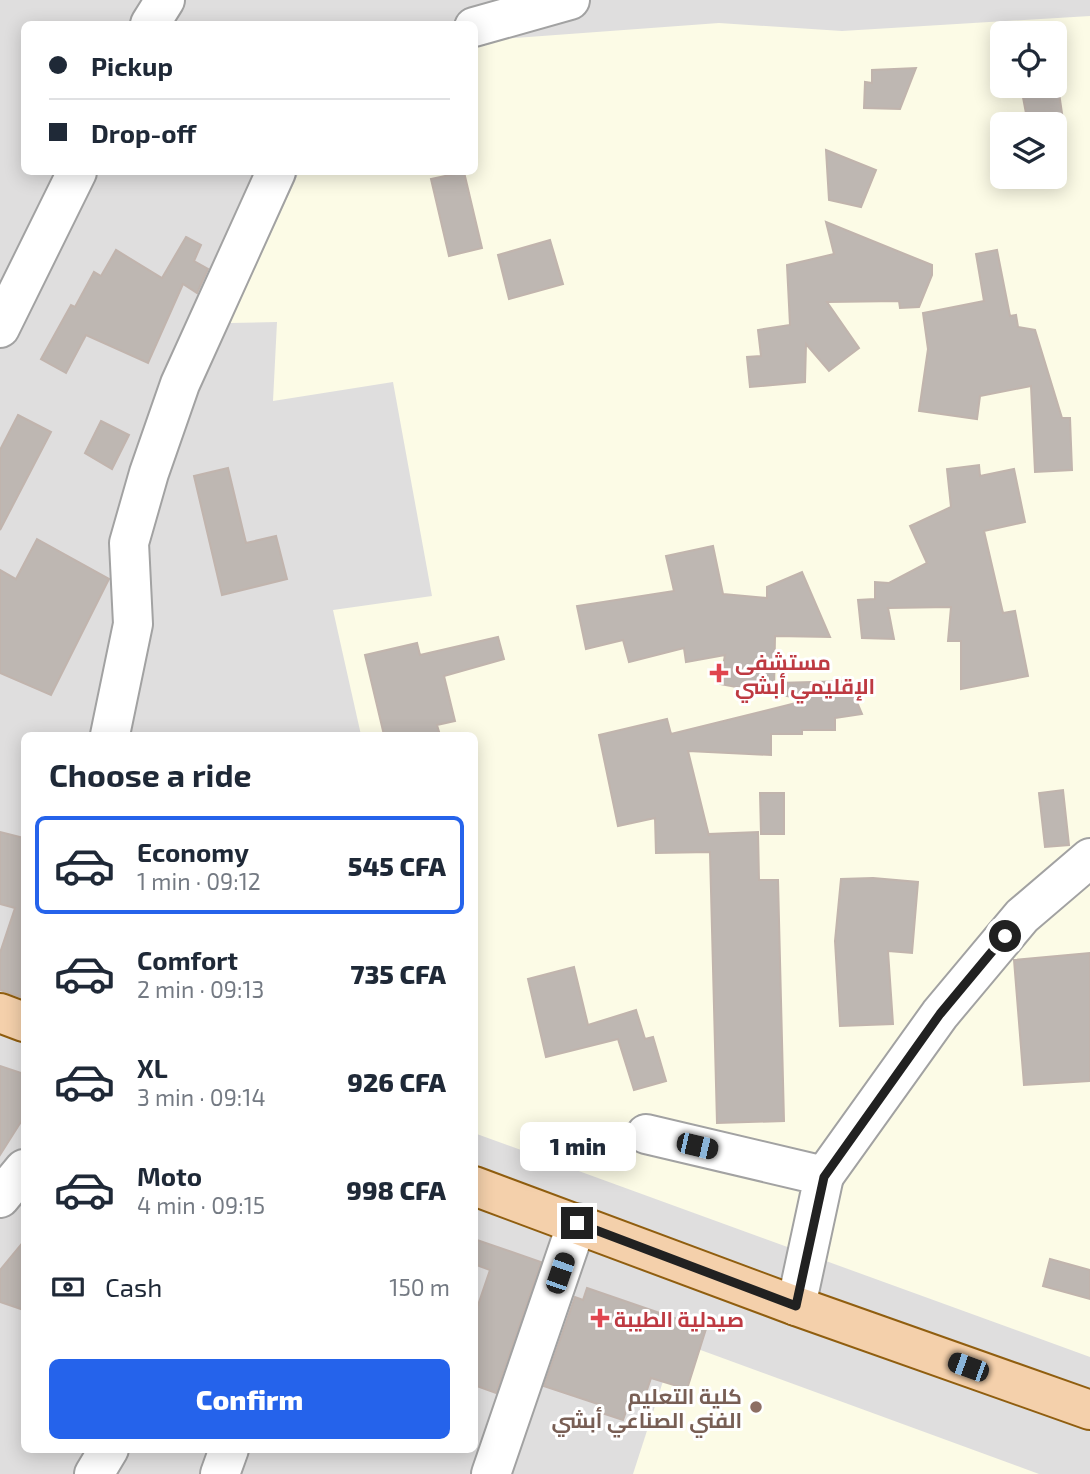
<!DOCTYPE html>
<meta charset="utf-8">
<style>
:root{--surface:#fff;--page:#f2f2f3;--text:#1f2937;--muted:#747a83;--line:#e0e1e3;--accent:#2563eb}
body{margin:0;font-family:"Exo 2",Cairo,sans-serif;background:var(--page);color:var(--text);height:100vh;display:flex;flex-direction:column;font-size:26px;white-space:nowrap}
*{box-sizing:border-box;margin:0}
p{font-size:23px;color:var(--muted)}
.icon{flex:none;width:38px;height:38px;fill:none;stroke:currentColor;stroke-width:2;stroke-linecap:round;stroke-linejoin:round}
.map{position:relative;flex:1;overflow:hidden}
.side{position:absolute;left:21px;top:732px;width:457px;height:721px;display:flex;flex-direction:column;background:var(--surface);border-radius:10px;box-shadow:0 4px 18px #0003}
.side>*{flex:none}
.guide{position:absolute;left:21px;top:21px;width:457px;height:154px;border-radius:10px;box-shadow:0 4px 18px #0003;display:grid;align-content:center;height:154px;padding:0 28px;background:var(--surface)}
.fabs{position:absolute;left:990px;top:21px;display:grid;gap:14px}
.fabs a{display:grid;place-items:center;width:77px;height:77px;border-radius:10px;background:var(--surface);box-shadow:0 4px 18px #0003;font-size:35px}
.end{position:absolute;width:32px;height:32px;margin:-16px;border:9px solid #212121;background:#fff;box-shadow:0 0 0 4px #fff}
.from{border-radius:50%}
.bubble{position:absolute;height:49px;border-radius:10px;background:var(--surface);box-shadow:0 4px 18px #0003;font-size:23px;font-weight:800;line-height:49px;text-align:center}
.car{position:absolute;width:21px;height:42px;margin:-21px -10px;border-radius:9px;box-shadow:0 0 5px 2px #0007;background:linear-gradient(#222 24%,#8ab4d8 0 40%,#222 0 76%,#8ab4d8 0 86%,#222 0)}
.guide b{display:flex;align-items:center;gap:24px;height:66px;font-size:26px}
.guide b+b{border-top:2px solid var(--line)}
.guide i{width:18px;height:18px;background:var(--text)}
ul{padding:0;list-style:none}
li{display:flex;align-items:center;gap:21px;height:98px;margin:0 14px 10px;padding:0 14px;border:4px solid transparent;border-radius:10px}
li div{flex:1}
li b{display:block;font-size:26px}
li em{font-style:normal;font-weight:800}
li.on{border-color:var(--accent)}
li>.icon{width:63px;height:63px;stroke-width:1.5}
h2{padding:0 28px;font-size:32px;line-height:84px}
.pay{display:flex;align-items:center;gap:18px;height:77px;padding:0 28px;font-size:26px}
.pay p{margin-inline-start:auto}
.button{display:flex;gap:14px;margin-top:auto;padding:14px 28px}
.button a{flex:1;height:80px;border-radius:10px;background:var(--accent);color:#fff;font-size:28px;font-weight:800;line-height:80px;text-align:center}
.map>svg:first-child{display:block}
.residential{fill:#dfdede;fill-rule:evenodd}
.education{fill:#fcfbe6;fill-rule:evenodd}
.building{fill:#beb7b2;stroke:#c1b4ad;stroke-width:2}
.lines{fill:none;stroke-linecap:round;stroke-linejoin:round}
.minor-casing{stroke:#a2a2a2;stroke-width:42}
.major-casing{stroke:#905e0f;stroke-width:42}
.minor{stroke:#fff;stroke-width:38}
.major{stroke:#f4d0ab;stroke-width:38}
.route{stroke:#212121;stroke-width:9}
.health-dot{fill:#e0444e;stroke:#fff;stroke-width:2.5}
.education-dot{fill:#8d6e63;stroke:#fff;stroke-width:2.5}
.labels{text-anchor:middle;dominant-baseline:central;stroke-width:6;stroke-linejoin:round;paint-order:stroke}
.health-label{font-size:21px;font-weight:bold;fill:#be3a42;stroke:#fff;text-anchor:start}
.education-label{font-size:21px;font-weight:bold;fill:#785e54;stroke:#fff;text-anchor:end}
</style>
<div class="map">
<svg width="1090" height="1474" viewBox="0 0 1090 1474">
<rect width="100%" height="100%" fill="#f1eee9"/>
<!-- residential -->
<path class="residential" d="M0,0h1090v1474h-1090zM24,24h450v148h-450zM1003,33h52v53h-52zM1003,124h52v53h-52zM24,735h450v714h-450z"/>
<!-- education -->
<g class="education">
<path d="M1090,16v1341l-616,-224v-398h-113l-28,-125 99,-14 -39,-214 -120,19 4,-79 -47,1 69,-151h175v-131l245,-18 123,8zM1003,33h52v53h-52zM1003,124h52v53h-52z"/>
<polygon points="676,1341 1039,1474 633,1474"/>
</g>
<!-- building -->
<g class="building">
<polygon points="916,68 900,109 864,108 865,82 872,83 872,70"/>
<polygon points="1058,86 1063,120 1028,124 1022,92"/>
<polygon points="826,150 876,170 861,207 829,200"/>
<polygon points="464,172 482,248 449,256 431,179"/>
<polygon points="826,222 932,265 932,275 919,307 900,308 899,301 827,302 859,348 829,371 806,344 805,382 750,387 747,357 761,356 758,330 790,325 787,265 834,254"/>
<polygon points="186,237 201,245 194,261 208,269 197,293 183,284 148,363 86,335 66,373 41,359 71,305 75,307 94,272 101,276 116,250 162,278"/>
<polygon points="550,240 563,284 509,299 498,255"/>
<polygon points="997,250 1010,316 1016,315 1018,327 1035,330 1062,418 1070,418 1072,470 1035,472 1031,386 980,396 977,419 919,411 928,349 923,313 984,301 976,254"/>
<polygon points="18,415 51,432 0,530 0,450"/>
<polygon points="101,421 129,435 112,469 85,453"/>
<polygon points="979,465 980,476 1014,469 1025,522 984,531 1003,613 1015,611 1028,676 961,689 961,641 948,641 951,607 888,608 894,639 862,638 858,600 875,599 875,582 889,583 927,563 910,526 951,507 947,469"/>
<polygon points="228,468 246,543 276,536 287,579 222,595 194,476"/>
<polygon points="37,539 109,579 51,695 0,673 0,570 16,579"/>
<polygon points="713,546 723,594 767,598 767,587 802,572 830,637 775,636 774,694 720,684 725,655 686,662 684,648 629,662 623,640 586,649 577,606 674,591 666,556"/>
<polygon points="498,637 504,659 444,676 455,721 437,725 440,735 384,735 365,655 417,643 420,655"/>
<polygon points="848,681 862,714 835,718 835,730 802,730 802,734 771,734 771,755 688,751 709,836 709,834 758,832 759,880 778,880 784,1121 717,1123 710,852 656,853 655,818 618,826 599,735 667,719 671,734 808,700 776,694 777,683"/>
<polygon points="1063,790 1069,845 1045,847 1039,793"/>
<polygon points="760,793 784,793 784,834 761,834"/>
<polygon points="0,832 24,838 24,998 0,990 0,953 15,908 0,904"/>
<polygon points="873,878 918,882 912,953 888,951 893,1024 840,1026 835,941 841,879"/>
<polygon points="1090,953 1090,1081 1024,1085 1014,960"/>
<polygon points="574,967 588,1025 636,1010 645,1039 653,1037 666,1081 634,1090 618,1039 546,1057 528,979"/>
<polygon points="0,1066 24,1074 24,1117 0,1155"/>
<polygon points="474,1239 541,1262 496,1393 474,1385 474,1317 490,1270 474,1264"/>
<polygon points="24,1241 24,1310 0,1302 0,1270"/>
<polygon points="1050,1259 1090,1270 1090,1299 1043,1286"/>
<polygon points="587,1288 706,1329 687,1389 651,1378 645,1396 633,1392 623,1420 599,1412 601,1405 544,1386 575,1297 583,1300"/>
</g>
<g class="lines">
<defs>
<g id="minor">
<polyline points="150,24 165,0"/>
<polyline points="474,27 570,0"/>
<polyline points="0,328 77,172"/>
<polyline points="110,735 133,624 129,543 149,473 180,384 276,172"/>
<polyline points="646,1134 824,1176 796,1306"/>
<polyline points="824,1176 940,1014 1022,916 1090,858"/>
<polyline points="0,1198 24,1169"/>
<polyline points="94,1474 109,1449"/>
<polyline points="220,1474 229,1449"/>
<polyline points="491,1474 577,1223"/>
</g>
<g id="major">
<polyline points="0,1013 24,1022"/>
<polyline points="474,1186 796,1306 1090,1410"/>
</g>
</defs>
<!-- minor casing -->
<use href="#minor" class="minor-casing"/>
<!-- major casing -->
<use href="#major" class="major-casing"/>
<!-- minor -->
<use href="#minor" class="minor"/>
<!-- major -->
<use href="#major" class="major"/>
</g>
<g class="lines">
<!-- route -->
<polyline class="route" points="577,1223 796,1306 824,1177 940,1014 1005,936"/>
</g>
<!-- markers -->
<g class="health-dot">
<path d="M715.5 662.5h7v7h7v7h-7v7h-7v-7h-7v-7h7z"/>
<path d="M596.5 1307.5h7v7h7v7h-7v7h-7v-7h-7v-7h7z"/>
</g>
<circle class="education-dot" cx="756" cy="1407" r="7"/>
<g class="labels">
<!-- health labels -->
<g class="health-label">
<text x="735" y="661">مستشفى<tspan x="735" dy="24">الإقليمي أبشي</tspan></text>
<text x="614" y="1318">صيدلية الطيبة</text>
</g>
<!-- education labels -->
<g class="education-label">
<text x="742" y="1395">كلية التعليم<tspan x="742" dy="24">الفني الصناعي أبشي</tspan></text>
</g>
</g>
</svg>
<div class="fabs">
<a><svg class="icon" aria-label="locate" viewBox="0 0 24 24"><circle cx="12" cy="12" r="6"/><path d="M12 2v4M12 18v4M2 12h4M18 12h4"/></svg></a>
<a><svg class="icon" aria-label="layers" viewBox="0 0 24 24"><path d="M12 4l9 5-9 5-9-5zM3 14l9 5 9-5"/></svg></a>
</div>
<i class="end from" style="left:1005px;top:936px"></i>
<i class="end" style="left:577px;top:1223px"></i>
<div class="bubble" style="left:520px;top:1122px;width:116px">1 min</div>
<i class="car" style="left:697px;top:1146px;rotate:103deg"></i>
<i class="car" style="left:560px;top:1273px;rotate:19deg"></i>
<i class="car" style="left:968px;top:1367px;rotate:290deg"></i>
<div class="guide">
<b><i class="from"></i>Pickup</b>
<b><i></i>Drop-off</b>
</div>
<section class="side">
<h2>Choose a ride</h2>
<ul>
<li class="on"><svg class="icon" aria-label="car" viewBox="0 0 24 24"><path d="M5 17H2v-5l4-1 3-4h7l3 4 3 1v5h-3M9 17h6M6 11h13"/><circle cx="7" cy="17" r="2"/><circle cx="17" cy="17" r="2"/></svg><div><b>Economy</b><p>1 min · 09:12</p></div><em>545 CFA</em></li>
<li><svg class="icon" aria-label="car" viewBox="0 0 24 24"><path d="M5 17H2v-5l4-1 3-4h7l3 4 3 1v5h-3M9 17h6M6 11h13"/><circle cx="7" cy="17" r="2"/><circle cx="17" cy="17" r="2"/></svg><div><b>Comfort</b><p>2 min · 09:13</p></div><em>735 CFA</em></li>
<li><svg class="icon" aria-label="car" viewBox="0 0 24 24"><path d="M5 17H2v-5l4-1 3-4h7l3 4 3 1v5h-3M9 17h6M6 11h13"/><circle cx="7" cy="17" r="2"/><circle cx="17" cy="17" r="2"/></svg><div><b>XL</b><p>3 min · 09:14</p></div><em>926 CFA</em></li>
<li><svg class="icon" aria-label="car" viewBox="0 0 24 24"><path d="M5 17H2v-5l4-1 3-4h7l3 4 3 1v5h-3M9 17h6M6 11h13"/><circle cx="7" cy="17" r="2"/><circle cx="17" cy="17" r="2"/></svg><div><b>Moto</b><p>4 min · 09:15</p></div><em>998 CFA</em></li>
</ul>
<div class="pay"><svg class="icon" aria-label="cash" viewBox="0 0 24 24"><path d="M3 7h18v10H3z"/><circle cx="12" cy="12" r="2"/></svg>Cash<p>150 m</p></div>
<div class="button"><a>Confirm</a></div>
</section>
</div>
